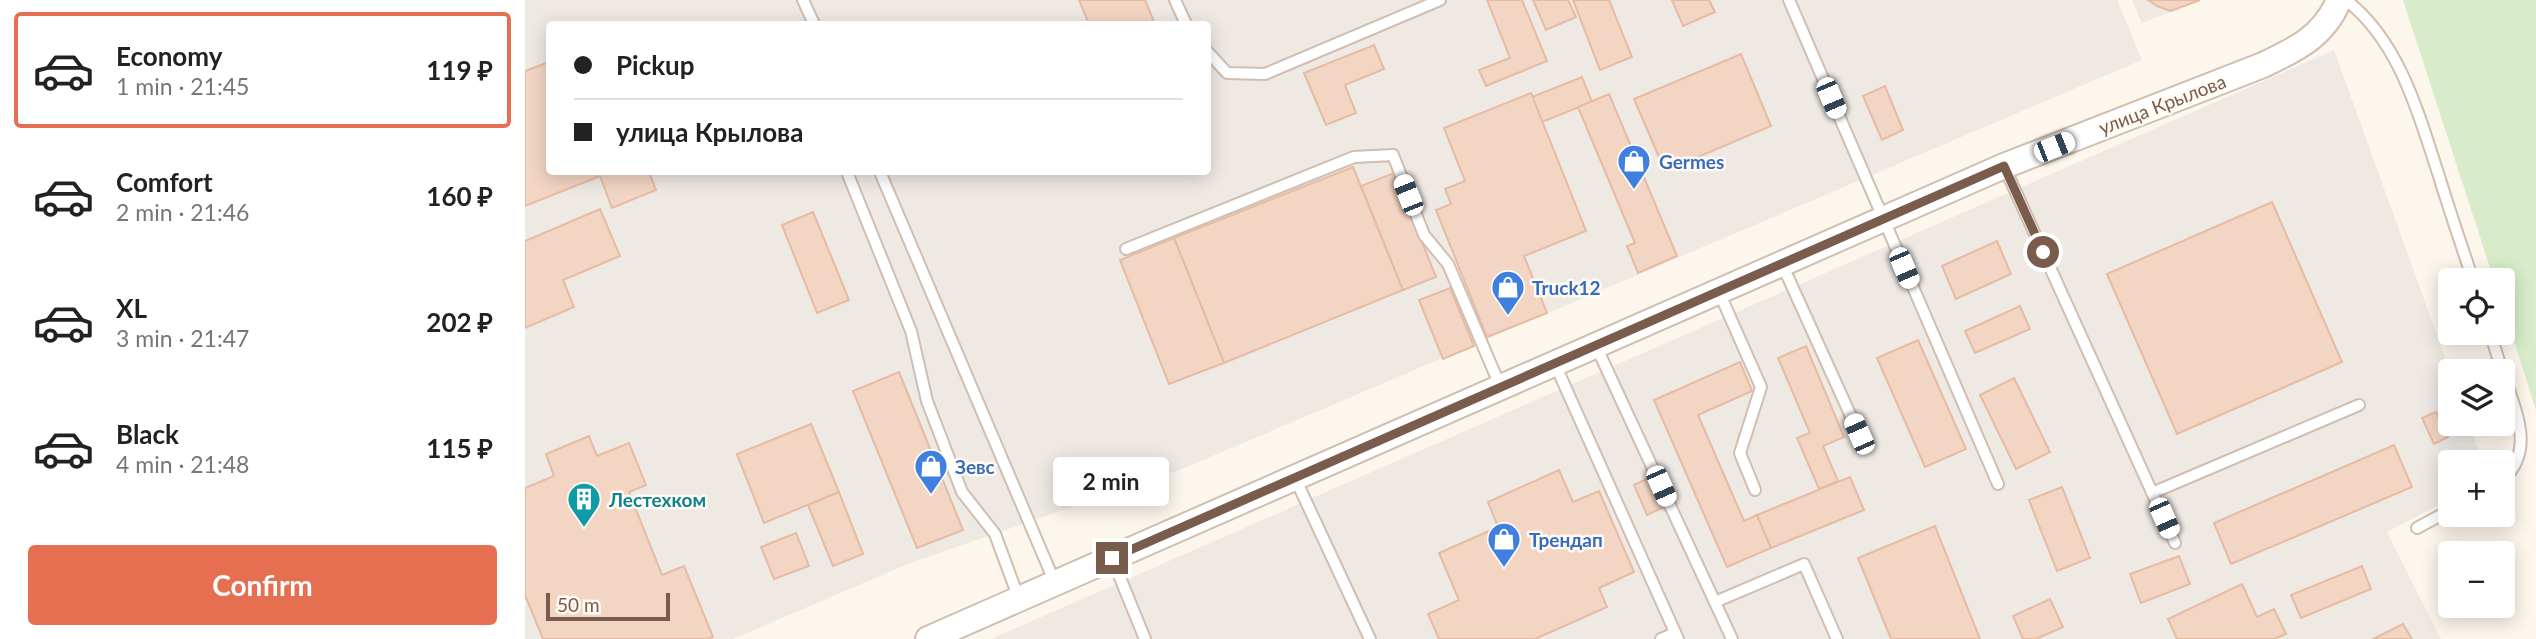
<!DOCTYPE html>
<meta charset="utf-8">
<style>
:root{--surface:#fff;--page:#f2f2f2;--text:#222;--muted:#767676;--line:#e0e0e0;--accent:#e76f51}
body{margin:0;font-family:Lato,sans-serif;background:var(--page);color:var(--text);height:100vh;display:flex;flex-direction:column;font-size:26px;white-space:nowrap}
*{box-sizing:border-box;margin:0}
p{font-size:23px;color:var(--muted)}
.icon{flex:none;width:38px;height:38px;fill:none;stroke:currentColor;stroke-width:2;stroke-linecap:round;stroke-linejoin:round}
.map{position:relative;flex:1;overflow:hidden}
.panel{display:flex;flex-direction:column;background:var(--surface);width:525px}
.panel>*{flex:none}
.guide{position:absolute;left:21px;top:21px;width:665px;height:154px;border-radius:7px;box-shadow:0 4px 18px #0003;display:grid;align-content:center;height:154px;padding:0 28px;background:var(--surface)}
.fabs{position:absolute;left:1913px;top:268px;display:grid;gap:14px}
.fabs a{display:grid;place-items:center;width:77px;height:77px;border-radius:7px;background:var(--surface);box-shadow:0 4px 18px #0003;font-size:35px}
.scale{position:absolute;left:21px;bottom:18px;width:124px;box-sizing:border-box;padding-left:7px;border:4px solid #7a5c4d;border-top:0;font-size:19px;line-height:24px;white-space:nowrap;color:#7a5c4d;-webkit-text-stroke:5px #fffaf3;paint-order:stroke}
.end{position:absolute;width:32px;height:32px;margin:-16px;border:9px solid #7a5c4d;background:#fff;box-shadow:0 0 0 4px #fff}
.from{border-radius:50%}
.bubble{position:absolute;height:49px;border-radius:7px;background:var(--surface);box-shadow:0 4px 18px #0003;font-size:23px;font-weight:700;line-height:49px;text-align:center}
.car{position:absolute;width:21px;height:42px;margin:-21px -10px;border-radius:9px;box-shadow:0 0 5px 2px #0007;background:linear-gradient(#fff 24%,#345 0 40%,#fff 0 76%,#345 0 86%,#fff 0)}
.guide b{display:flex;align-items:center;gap:24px;height:66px;font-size:26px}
.guide b+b{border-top:2px solid var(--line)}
.guide i{width:18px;height:18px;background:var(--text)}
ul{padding:12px 0 0;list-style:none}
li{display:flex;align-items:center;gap:21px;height:116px;margin:0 14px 10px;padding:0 14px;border:4px solid transparent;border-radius:7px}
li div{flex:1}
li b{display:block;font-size:26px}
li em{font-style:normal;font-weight:700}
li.current{border-color:var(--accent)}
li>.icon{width:63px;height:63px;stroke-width:1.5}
.button{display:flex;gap:14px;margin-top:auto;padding:14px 28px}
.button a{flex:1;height:80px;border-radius:7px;background:var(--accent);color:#fff;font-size:28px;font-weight:700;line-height:80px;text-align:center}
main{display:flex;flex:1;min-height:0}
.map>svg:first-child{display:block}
.industrial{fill:#efe9e4;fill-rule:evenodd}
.green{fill:#d8ecc9}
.building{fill:#f3d5c3;stroke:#e6bba3;stroke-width:2}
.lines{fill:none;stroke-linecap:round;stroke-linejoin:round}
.service-casing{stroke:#d1beb0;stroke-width:14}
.tertiary-casing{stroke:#d1beb0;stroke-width:28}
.service{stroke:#fff;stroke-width:10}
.tertiary{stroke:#fff;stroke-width:24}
.route{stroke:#7a5c4d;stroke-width:9}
.labels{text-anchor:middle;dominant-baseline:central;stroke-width:5;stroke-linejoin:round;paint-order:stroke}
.street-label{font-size:19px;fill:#7a5c4d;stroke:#fffaf3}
.shop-label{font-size:19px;font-weight:bold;fill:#366cbe;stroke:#fffaf3;text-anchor:start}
.culture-label{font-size:19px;font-weight:bold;fill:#0d838f;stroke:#fffaf3;text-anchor:start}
</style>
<main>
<section class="panel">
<ul>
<li class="current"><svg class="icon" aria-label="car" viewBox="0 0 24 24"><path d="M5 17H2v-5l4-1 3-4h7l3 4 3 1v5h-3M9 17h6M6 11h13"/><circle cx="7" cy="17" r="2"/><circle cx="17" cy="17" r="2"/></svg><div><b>Economy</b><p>1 min · 21:45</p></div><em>119 ₽</em></li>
<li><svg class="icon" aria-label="car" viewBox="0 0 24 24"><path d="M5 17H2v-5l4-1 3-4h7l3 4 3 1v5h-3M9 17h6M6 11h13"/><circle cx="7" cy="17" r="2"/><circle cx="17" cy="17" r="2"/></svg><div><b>Comfort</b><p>2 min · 21:46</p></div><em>160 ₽</em></li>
<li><svg class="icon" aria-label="car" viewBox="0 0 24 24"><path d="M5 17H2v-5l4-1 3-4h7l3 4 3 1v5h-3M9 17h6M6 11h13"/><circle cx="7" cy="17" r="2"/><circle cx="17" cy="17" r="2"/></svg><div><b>XL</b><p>3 min · 21:47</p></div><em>202 ₽</em></li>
<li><svg class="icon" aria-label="car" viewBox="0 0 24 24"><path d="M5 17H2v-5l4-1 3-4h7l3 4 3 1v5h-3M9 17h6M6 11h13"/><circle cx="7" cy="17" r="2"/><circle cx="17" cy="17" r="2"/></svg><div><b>Black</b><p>4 min · 21:48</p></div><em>115 ₽</em></li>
</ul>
<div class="button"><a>Confirm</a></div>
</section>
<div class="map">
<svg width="2011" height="639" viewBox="0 0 2011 639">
<rect width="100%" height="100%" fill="#fdf6ec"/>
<!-- industrial -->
<g class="industrial">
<path d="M0,0h1592l25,60 -960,409 -272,94 -177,76h-208zM24,24h658v148h-658z"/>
<polygon points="1607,0 1676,0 1617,23"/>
<polygon points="1809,50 1925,371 1925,424 1944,424 1958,462 1925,462 1925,499 1862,532 1916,639 466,639"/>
</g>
<!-- green -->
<polygon class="green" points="1878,0 2011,0 2011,410 1978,306 1978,280 1969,280"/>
<!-- building -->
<g class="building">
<polygon points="554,0 620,0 630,24 564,24"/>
<polygon points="962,0 997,0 1022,61 961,86 954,70 985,58"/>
<polygon points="1008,0 1043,0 1051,17 1021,30"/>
<polygon points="1048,0 1084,0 1107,57 1075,70"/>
<polygon points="1147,0 1184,0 1190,12 1158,26"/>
<polygon points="1623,0 1675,0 1646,11 1632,6"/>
<polygon points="849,45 859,69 820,85 831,113 801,125 779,73"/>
<polygon points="1216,54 1246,126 1140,171 1109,99"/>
<polygon points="24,62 24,172 124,172 131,190 87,208 75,176 0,206 0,71"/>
<polygon points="1057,77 1067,102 1017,122 1007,97"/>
<polygon points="1360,86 1378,130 1357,140 1338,96"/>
<polygon points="1006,93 1061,231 999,256 1022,313 962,337 911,210 926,204 920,189 940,181 919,128"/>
<polygon points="1084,94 1152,256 1113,273 1102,246 1110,243 1053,107"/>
<polygon points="828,167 878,290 699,363 649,238"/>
<polygon points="869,173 911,277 878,290 836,186"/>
<polygon points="1747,202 1817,362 1652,434 1582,274"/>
<polygon points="75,209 95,256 38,280 49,307 0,328 0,241"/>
<polygon points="288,212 324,300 292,313 257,225"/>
<polygon points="649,238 699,363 644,384 595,260"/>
<polygon points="1472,241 1486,274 1431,299 1417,266"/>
<polygon points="925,288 949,346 918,359 894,300"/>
<polygon points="1495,306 1505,329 1450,353 1440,331"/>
<polygon points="1393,340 1441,449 1400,467 1352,358"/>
<polygon points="1281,346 1319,437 1298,446 1313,481 1294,489 1272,438 1285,433 1253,358"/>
<polygon points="1215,362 1227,391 1173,415 1219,521 1232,515 1246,548 1202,567 1129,400"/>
<polygon points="374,372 438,530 392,548 328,391"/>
<polygon points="1489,378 1525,452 1491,469 1455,395"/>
<polygon points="1911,412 1923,437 1909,444 1897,418"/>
<polygon points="286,424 314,492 239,523 212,454"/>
<polygon points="64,436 72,456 104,443 121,485 104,492 137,575 159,566 188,637 183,639 18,639 0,595 0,488 29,476 21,454"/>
<polygon points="1869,445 1887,487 1706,564 1689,523"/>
<polygon points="1034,470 1048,502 1074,491 1109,572 1074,588 1082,607 1010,639 914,639 903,614 934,600 914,553 973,527 963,502"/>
<polygon points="1128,476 1141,506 1122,515 1109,485"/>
<polygon points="1325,477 1339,510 1246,548 1232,515"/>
<polygon points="1537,487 1565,558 1532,571 1504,500"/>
<polygon points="314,492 338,554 308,566 283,505"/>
<polygon points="1410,526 1455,639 1366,639 1333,558"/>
<polygon points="271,533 284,566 249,579 236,547"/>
<polygon points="1654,556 1665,584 1616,603 1605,574"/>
<polygon points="1837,566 1846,589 1776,618 1766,595"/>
<polygon points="1717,584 1732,617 1749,609 1761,634 1749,639 1652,639 1643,619"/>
<polygon points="1525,599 1538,627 1511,639 1498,639 1488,616"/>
<polygon points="1878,624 1887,639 1848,639"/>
</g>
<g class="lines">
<defs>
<g id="service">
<polyline points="278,0 289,24"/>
<polyline points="650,0 661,24"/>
<polyline points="1264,0 1473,484"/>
<path d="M1821,0c53,41 72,112 92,173 11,36 23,71 35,107"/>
<polyline points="682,51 702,73 740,74 915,0"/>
<polyline points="1479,166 1650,543"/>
<polyline points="322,172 386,331 402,401 437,492 470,534 494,599"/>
<polyline points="355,172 530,583"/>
<polyline points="601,249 829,157 868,155 899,235 923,264 976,388"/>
<polyline points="1257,264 1334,434"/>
<polyline points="1194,292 1236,387 1215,453 1230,490"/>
<polyline points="1965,332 1977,371"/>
<polyline points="1071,346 1207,639"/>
<polyline points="1030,364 1153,639"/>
<path d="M1978,372c12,39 33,77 0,108"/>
<polyline points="770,478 845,639"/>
<polyline points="1627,493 1834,405"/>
<polyline points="1892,528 1925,510"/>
<polyline points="587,558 620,639"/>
<polyline points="1190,602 1279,564 1312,639"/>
<polyline points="1136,639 1150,633"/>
</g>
<path id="tertiary" d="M403,639l1076,-473 259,-101c34,-16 61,-29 76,-65"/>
</defs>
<!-- service casing -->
<use href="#service" class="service-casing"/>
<!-- tertiary casing -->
<use href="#tertiary" class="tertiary-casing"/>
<!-- service -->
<use href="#service" class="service"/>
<!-- tertiary -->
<use href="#tertiary" class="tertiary"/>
</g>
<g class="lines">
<!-- route -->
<polyline class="route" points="587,558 1479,166 1518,252"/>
</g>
<!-- icons -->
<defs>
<symbol id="shop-pin" viewBox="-11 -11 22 30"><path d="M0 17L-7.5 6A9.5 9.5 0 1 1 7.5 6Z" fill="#3f7fe0" stroke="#fffaf3"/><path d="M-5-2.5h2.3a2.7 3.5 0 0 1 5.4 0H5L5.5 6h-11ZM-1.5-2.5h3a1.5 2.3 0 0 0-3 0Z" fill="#fff"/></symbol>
<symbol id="building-pin" viewBox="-11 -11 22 30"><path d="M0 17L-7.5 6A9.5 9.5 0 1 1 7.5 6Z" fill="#0f9aa8" stroke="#fffaf3"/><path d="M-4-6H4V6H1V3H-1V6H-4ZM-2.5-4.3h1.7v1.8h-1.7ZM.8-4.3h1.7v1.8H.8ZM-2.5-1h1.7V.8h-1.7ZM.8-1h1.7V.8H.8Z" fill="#fff"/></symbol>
</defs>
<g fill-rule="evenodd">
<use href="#shop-pin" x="1090" y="142" width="38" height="52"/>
<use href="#shop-pin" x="964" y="268" width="38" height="52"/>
<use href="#shop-pin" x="387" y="447" width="38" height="52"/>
<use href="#building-pin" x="40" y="480" width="38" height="52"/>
<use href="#shop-pin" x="960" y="520" width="38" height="52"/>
</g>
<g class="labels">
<!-- street labels -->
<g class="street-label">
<text transform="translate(1637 104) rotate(-21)">улица Крылова</text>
</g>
<!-- shop labels -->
<g class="shop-label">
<text x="1134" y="161">Germes</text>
<text x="1007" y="287">Truck12</text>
<text x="430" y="466">Зевс</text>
<text x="1004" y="539">Трендап</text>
</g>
<!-- culture labels -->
<g class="culture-label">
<text x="84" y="499">Лестехком</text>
</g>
</g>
</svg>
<div class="fabs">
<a><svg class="icon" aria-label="locate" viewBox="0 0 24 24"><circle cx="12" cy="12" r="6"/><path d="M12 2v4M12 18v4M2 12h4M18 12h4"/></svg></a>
<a><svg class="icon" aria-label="layers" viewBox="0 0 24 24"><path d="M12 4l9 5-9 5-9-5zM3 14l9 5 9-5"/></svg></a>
<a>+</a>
<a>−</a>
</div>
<div class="scale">50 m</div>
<i class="end from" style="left:1518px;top:252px"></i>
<i class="end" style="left:587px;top:558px"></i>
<div class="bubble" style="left:528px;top:457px;width:116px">2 min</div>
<i class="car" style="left:1306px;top:98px;rotate:157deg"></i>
<i class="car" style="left:1529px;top:147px;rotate:68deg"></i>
<i class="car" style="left:883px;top:195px;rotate:338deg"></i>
<i class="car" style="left:1379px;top:268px;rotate:157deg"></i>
<i class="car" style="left:1334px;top:434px;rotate:336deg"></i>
<i class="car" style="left:1136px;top:486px;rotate:156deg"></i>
<i class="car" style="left:1639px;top:518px;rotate:156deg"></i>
<div class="guide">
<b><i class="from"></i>Pickup</b>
<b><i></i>улица Крылова</b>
</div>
</div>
</main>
